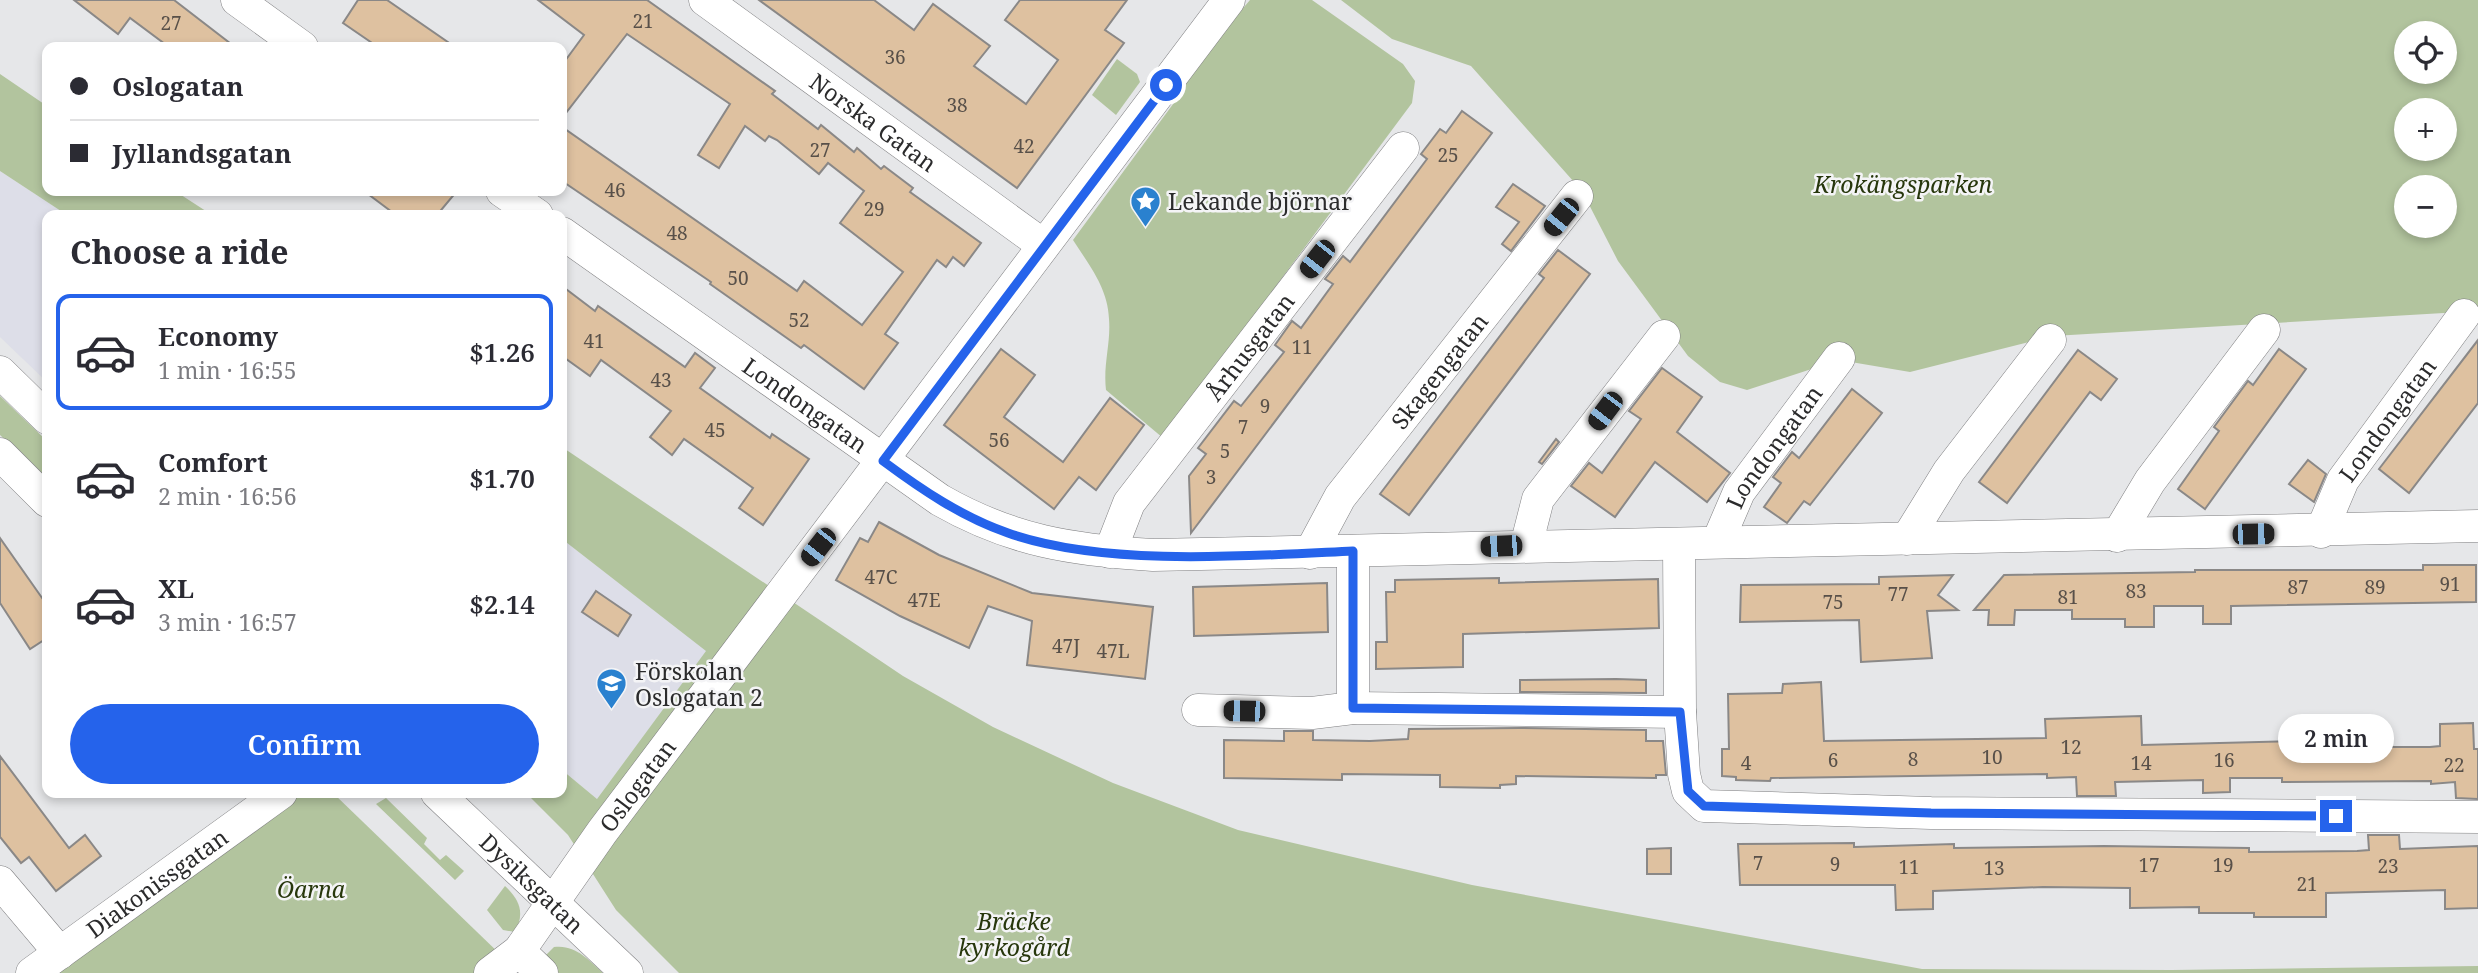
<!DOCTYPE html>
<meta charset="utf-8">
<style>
:root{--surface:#fff;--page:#f7f7f7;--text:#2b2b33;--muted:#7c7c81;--line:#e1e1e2;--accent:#2563eb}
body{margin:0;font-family:"Noto Serif",serif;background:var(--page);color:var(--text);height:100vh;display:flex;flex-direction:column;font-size:26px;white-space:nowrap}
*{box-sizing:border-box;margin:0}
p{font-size:23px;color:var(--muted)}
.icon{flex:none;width:38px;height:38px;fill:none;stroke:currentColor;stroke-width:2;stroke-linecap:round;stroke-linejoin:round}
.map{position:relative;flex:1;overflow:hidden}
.drawer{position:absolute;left:42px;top:210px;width:525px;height:588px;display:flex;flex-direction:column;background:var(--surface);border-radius:14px;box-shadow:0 4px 10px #0003}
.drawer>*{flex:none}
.banner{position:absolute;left:42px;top:42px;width:525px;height:154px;border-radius:14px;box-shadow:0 4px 10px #0003;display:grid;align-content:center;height:154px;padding:0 28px;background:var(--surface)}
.fabs{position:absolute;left:2394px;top:21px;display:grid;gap:14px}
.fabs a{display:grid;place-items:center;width:63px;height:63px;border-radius:50%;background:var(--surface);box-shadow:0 4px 10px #0003;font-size:35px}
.end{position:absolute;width:32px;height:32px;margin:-16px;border:9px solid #2563eb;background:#fff;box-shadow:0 0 0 4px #fff}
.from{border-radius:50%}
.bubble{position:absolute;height:49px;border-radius:24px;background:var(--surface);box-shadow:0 4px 10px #0003;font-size:23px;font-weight:600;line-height:49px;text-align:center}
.car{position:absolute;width:21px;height:42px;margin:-21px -10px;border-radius:9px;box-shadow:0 0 5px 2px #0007;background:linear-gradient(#222 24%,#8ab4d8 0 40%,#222 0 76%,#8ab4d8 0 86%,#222 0)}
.banner b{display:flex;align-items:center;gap:24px;height:66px;font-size:26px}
.banner b+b{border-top:2px solid var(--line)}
.banner i{width:18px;height:18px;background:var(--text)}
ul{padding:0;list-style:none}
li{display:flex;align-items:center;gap:21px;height:116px;margin:0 14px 10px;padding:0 14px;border:4px solid transparent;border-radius:14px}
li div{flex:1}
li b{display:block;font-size:26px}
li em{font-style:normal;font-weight:600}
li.active{border-color:var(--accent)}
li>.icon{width:63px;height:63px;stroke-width:1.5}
h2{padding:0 28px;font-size:32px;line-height:84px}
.cta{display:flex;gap:14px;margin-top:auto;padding:14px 28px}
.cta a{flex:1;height:80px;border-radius:42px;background:var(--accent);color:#fff;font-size:28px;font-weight:600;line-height:80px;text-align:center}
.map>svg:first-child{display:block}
.built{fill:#dddee8}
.green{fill:#b2c49e;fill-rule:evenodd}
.building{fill:#dec1a0;stroke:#8a8887;stroke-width:2}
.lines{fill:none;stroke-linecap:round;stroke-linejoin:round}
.minor-casing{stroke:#7f7f81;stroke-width:33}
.minor{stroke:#fff;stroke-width:32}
.route{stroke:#2563eb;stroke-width:9}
.labels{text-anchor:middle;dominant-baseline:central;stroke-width:5;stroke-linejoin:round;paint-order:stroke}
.number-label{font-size:19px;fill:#585049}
.street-label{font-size:23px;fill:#2b2b2c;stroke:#f4f4f6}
.park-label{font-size:23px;font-style:italic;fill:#27370c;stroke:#f4f4f6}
.poi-label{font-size:23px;fill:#2b2b2c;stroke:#f4f4f6;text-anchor:start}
</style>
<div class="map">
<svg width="2478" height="973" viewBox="0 0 2478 973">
<rect width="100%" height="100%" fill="#e6e7e9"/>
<!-- built -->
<g class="built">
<polygon points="0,171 67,215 47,215 47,382 0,337"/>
<polygon points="562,539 707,651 597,799 562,770"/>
</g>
<!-- green -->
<g class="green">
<path d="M1250,0h62l91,64 12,17 -3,22 -249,335 -57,-48c-3,-25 5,-47 3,-71 -1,-31 -20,-54 -36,-79l106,-144 -6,-5z"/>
<path d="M1341,0h1137v311l-425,25 -143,36 -71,-12 -92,30 -27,-8 -32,-26 -70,-95 -36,-70 -111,-125 -79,-27zM2406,33h39v39h-39zM2406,110h39v39h-39zM2406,187h39v39h-39z"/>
<polygon points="1117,59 1137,74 1140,82 1116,115 1092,95"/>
<polygon points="0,74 47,106 47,191 175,191 212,215 67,215 0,171"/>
<polygon points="0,396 47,441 47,480 0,435"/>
<polygon points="562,447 903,676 993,727 1113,783 1238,830 1472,885 1922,969 2172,970 2478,966 2478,973 679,973 616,910 568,835 526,793 562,793 562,770 597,799 706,651 562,539"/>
<polygon points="299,793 333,793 504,958 483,973 56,973"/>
<polygon points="386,798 427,838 424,844 440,860 446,855 464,871 455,880 376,804"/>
<path d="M505,886c15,14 20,27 10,46l-12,-2 -16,-20z"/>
<path d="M554,947c21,-3 35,13 49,26h-44l-11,-11 -2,-7z"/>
</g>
<!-- building -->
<g class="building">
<polygon points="74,0 174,0 235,47 169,47 130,18 118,34"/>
<polygon points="358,0 387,0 455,47 378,47 343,23"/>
<polygon points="538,0 647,0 775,91 772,94 818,129 821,125 854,152 857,148 881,169 884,166 913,188 910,192 981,243 964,266 953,257 946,267 937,260 885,334 898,343 864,389 804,345 801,348 710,284 711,282 562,181 562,127 797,291 804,281 862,325 903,272 840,223 864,191 828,163 819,174 777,140 769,136 765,141 745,126 719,168 698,155 730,104 627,34 562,118 562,65 584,35"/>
<polygon points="759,0 874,0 914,30 933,4 990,46 974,66 1026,104 1058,60 1005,20 1020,0 1127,0 1105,30 1124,43 1017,188"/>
<polygon points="1462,111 1492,133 1191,533 1189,476 1206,454 1198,448 1234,401 1241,406 1284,352 1275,345 1282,335 1292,321 1301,328 1333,284 1325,279 1343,256 1350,262 1427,159 1421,154 1440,129 1446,133"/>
<polygon points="1513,184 1545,206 1511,251 1502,244 1519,222 1496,207"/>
<polygon points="364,191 457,191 437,215 396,215"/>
<polygon points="1558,250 1590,274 1409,515 1380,494 1544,278 1539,274"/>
<polygon points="562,286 595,311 598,306 685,367 695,353 715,368 700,388 770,438 772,434 809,459 763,525 739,508 753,488 684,439 672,455 650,437 671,411 601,360 590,376 562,356"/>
<polygon points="2478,340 2478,403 2409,493 2379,469"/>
<polygon points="1001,349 1035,375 1004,417 1063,462 1110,398 1144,425 1096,490 1079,477 1054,509 944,425"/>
<polygon points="2279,349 2306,369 2205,509 2178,489 2219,431 2214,427 2248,381 2253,385"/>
<polygon points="2078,350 2117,379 2101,400 2090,392 2007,503 1979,482"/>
<polygon points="1662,368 1702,397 1677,432 1730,473 1707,502 1655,462 1615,517 1571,486 1589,463 1602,473 1641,419 1629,411"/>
<polygon points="1852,389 1882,413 1810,505 1804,501 1787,523 1764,507 1781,483 1773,477 1792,452 1799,458"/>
<polygon points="1556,439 1559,442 1542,464 1539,462"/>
<polygon points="2308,460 2326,474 2314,502 2289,484"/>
<polygon points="879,522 939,555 1032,593 1153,607 1145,679 1027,665 1032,621 988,606 969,648 900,616 836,580 860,538 868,542"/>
<polygon points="0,538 47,605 47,638 30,649 0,603"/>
<polygon points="2423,565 2476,565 2476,602 2231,606 2231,624 2203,624 2203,606 2154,606 2154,627 2125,627 2125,619 2072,619 2072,610 2015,610 2014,625 1988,625 1989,610 1974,610 2004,575 2195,572 2195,570 2423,570"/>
<polygon points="1953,575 1938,595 1958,610 1927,611 1932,658 1861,662 1859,620 1740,622 1741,585 1879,584 1879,577"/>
<polygon points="1499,578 1499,583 1658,579 1659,628 1463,634 1463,667 1376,669 1376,642 1387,642 1386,592 1395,592 1395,580"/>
<polygon points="1327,583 1328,632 1194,636 1193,587"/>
<polygon points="596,591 631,615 618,636 582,612"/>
<polygon points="1616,679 1646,680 1646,693 1520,692 1520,680"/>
<polygon points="1821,682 1824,741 2046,738 2045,719 2141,716 2142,745 2295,741 2295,747 2430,747 2440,746 2440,724 2473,723 2474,749 2478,749 2478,799 2456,798 2455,782 2431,784 2431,781 2282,782 2282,778 2230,778 2230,792 2203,793 2203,780 2115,782 2116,796 2077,796 2076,777 2047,778 2047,774 1771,778 1770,781 1736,780 1736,777 1722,776 1722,749 1729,749 1728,694 1782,693 1783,684"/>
<polygon points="1520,728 1646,730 1646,741 1663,741 1666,775 1656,775 1656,778 1516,776 1516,784 1500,785 1500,788 1440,787 1440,775 1342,774 1342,780 1224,778 1224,740 1284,741 1284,731 1313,731 1313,740 1370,741 1408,739 1409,729"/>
<polygon points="0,756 69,848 85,835 101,856 56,891 29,857 21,863 0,837"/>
<polygon points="2368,835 2399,835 2400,849 2478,846 2478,908 2445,909 2445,890 2326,893 2326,917 2254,917 2254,913 2199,913 2199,907 2130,908 2130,888 2043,887 1933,891 1933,909 1896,910 1895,885 1740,885 1738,844 1854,843 1854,847 1954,844 1954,848 2104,846 2249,848 2249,852 2357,851 2369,850"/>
<polygon points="1671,848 1671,874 1647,874 1647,849"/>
</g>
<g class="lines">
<defs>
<g id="minor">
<polyline points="237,0 302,47"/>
<path id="s1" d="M705,0l338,245"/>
<polyline points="502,191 537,215"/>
<path id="s2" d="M562,233l378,267c72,41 132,50 213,55l1325,-29"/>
<polyline points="0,372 47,418"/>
<polyline points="0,454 47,501"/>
<path id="s3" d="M2321,532l22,-52 121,-165"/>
<polyline points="2117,536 2150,481 2264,330"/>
<polyline points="1907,539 1949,471 2050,340"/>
<path id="s4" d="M1718,541l21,-49 100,-134"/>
<polyline points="1679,544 1680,712 1684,774 1688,791 1704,806 1931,813 2478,817"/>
<polyline points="1526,546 1538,499 1664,336"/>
<polyline points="1353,551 1353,708"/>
<path id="s5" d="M1110,552l19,-49 274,-355"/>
<path id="s6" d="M1310,553l30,-56 237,-301"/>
<polyline points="1198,710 1312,713 1353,708 1680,712"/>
<path id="s7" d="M437,793l190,180"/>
<polyline points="0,882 60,953"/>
<polyline points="519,951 542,973"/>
<path id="s8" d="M32,973l249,-180"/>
<path id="s9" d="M490,973l29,-22 83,-119 627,-832"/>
</g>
</defs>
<!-- minor casing -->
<use href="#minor" class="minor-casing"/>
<!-- minor -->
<use href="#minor" class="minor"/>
</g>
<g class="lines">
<!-- route -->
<path class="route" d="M1166,85l-283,376c39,29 79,56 125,72 97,34 242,23 345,18v157l327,4 8,79 16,15 227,7 405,3"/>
</g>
<!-- icons -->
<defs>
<symbol id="sight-pin" viewBox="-11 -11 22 30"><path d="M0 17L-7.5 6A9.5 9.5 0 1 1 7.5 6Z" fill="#2a81cf" stroke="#f4f4f6"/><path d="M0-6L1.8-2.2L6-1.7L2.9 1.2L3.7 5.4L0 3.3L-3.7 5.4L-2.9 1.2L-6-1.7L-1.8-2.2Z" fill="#fff"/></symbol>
<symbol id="school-pin" viewBox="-11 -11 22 30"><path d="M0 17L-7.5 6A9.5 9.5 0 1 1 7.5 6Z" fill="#2a81cf" stroke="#f4f4f6"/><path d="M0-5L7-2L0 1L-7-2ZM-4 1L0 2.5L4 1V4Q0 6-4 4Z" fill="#fff"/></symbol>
</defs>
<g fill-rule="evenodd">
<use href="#sight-pin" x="1128" y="184" width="35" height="47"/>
<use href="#school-pin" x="594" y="666" width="35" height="47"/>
</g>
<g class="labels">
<!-- number labels -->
<g class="number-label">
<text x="643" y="21">21</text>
<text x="171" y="23">27</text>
<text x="895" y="57">36</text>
<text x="957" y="105">38</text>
<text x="1024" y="146">42</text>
<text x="820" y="150">27</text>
<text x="1448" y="155">25</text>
<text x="615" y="190">46</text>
<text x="874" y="209">29</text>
<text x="677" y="233">48</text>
<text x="738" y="278">50</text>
<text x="799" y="320">52</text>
<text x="594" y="341">41</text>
<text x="1302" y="347">11</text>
<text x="661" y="380">43</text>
<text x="1265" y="406">9</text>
<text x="1243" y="427">7</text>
<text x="715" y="430">45</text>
<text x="999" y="440">56</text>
<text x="1225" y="451">5</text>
<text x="1211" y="477">3</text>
<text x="881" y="577">47C</text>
<text x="2450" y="584">91</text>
<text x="2298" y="587">87</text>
<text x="2375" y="587">89</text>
<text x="2136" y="591">83</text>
<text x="1898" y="594">77</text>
<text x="2068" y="597">81</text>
<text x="924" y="600">47E</text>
<text x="1833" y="602">75</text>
<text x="1066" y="646">47J</text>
<text x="1113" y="651">47L</text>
<text x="2071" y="747">12</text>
<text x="1992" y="757">10</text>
<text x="1913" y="759">8</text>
<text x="1833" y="760">6</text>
<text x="2224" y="760">16</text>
<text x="1746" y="763">4</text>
<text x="2141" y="763">14</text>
<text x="2454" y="765">22</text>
<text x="1758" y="863">7</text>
<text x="1835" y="864">9</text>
<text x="2149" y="865">17</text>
<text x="2223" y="865">19</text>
<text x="2388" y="866">23</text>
<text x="1909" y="867">11</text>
<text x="1994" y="868">13</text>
<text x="2307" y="884">21</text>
</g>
<!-- street labels -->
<g class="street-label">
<text stroke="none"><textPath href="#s1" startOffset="208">Norska Gatan</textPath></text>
<text stroke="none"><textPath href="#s5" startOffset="250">Århusgatan</textPath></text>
<text stroke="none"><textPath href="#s6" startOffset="224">Skagengatan</textPath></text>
<text stroke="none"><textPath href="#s2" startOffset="298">Londongatan</textPath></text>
<text stroke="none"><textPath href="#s3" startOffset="131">Londongatan</textPath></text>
<text stroke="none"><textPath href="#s4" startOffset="110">Londongatan</textPath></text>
<text stroke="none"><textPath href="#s9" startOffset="240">Oslogatan</textPath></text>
<text stroke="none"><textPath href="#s8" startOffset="154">Diakonissgatan</textPath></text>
<text stroke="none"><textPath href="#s7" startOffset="131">Dysiksgatan</textPath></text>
</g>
<!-- park labels -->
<g class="park-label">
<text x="1903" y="184">Krokängsparken</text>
<text x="311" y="889">Öarna</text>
<text x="1014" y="921">Bräcke<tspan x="1014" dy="26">kyrkogård</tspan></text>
</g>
<!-- poi labels -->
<g class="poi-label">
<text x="1168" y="201">Lekande björnar</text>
<text x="635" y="671">Förskolan<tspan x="635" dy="26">Oslogatan 2</tspan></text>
</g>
</g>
</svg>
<div class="fabs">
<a><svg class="icon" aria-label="locate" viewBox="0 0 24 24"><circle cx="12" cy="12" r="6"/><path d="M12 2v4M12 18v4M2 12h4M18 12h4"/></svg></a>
<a>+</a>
<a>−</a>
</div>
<i class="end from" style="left:1166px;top:85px"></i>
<i class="end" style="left:2336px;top:816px"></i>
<div class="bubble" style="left:2278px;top:714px;width:116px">2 min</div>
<i class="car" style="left:1561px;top:217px;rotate:219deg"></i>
<i class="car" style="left:1317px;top:259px;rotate:218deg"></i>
<i class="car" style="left:1605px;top:411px;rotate:217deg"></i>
<i class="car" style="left:2253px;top:534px;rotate:89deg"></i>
<i class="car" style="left:1501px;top:546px;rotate:268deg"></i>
<i class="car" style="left:818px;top:547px;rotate:218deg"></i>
<i class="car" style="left:1244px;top:711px;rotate:271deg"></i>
<div class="banner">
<b><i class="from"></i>Oslogatan</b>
<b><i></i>Jyllandsgatan</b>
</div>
<section class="drawer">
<h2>Choose a ride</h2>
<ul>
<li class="active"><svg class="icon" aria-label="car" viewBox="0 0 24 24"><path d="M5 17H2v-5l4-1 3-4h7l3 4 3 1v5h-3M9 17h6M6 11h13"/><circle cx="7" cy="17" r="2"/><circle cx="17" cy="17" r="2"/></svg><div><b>Economy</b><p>1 min · 16:55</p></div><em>$1.26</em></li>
<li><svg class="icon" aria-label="car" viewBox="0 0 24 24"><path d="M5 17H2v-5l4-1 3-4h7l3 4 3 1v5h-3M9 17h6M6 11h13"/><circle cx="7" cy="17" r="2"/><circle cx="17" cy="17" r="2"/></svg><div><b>Comfort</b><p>2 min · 16:56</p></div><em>$1.70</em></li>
<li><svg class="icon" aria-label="car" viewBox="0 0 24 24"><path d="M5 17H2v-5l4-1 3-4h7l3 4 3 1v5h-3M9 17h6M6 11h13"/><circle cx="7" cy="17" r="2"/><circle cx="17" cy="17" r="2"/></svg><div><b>XL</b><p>3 min · 16:57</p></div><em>$2.14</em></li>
</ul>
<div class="cta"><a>Confirm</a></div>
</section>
</div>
